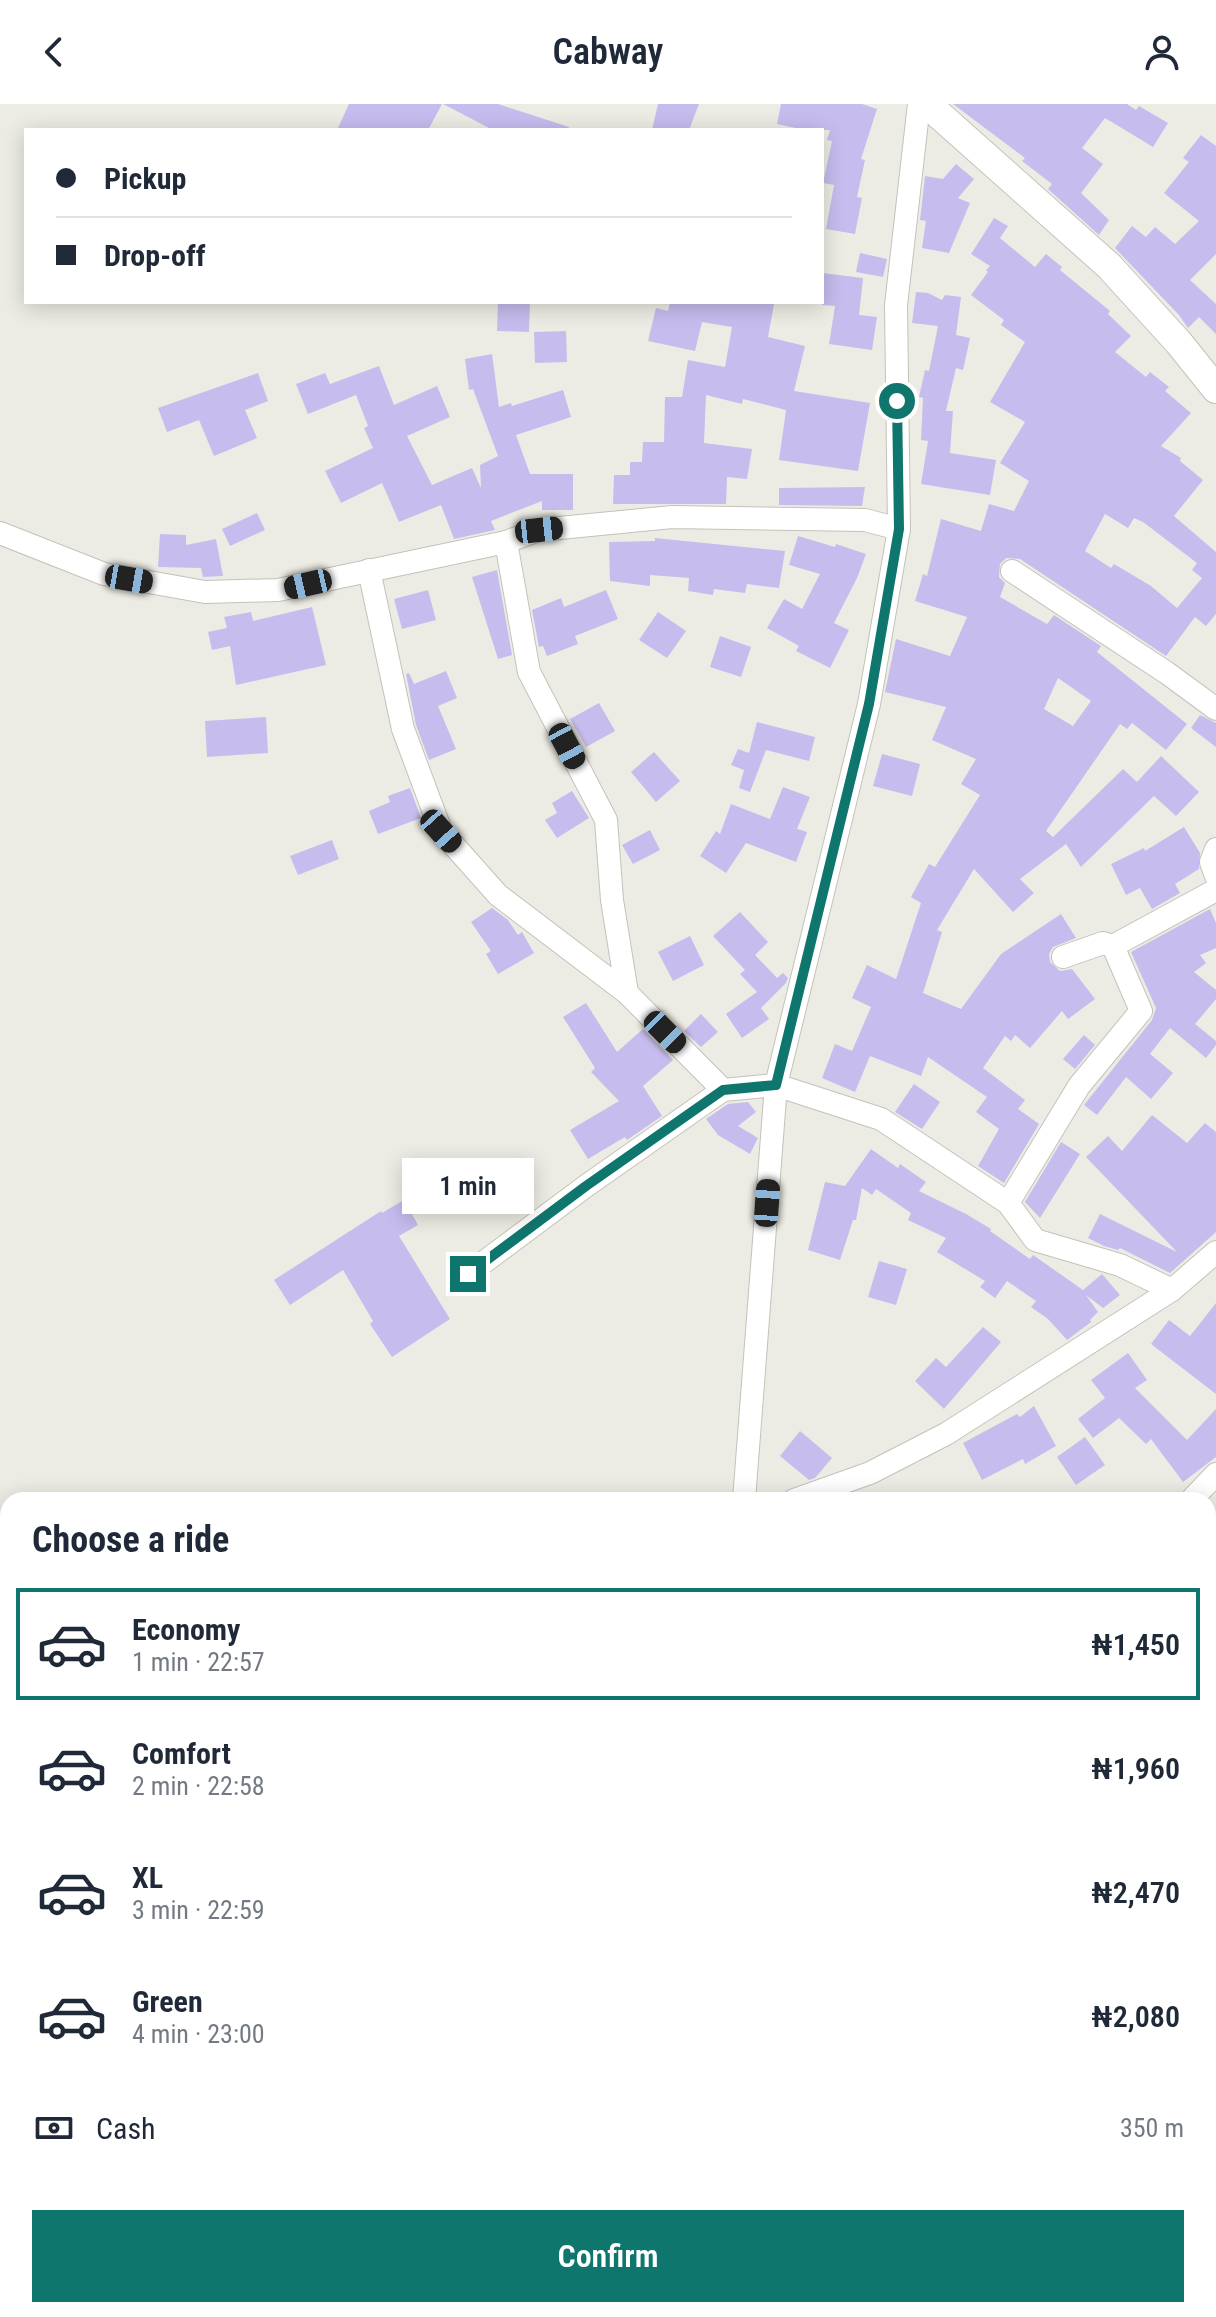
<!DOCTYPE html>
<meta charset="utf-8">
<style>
:root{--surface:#fff;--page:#f6f6f7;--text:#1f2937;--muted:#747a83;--line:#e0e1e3;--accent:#0f766e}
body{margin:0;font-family:"Roboto Condensed",sans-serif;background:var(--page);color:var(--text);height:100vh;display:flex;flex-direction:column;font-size:30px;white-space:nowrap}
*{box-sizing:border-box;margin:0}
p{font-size:26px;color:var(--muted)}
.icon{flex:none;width:44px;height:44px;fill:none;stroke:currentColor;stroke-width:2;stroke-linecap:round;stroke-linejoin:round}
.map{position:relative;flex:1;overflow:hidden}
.sheet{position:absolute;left:0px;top:1388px;width:1216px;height:826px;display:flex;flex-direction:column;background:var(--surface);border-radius:24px 24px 0 0;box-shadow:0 4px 20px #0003}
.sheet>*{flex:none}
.hud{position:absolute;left:24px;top:24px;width:800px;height:176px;border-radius:0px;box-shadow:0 4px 20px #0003;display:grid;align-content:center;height:176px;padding:0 32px;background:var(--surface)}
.end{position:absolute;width:36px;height:36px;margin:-18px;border:10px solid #0f766e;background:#fff;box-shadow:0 0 0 4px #fff}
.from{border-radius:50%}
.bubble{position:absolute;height:56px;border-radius:0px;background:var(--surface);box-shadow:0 4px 20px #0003;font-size:26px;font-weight:600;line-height:56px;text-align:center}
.car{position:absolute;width:24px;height:48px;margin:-24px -12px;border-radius:10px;box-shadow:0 0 6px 2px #0007;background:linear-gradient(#222 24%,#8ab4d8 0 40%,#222 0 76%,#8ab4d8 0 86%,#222 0)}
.hud b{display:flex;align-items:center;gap:28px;height:76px;font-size:30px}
.hud b+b{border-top:2px solid var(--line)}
.hud i{width:20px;height:20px;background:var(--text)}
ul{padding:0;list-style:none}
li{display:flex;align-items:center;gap:24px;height:112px;margin:0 16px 12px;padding:0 16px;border:4px solid transparent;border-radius:0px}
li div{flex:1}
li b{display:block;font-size:30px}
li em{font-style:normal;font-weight:600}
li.on{border-color:var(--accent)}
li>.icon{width:72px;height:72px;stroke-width:1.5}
h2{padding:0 32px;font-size:36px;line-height:96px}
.pay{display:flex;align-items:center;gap:20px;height:88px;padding:0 32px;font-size:30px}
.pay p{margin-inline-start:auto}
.action{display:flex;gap:16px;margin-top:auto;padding:16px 32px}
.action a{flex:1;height:92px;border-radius:0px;background:var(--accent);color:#fff;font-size:32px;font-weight:600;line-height:92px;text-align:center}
header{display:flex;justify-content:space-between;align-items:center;height:104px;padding:0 32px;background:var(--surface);font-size:36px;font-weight:600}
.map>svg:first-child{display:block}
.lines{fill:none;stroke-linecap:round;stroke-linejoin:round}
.stream{stroke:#afa873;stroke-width:6}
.building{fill:#c7bcee;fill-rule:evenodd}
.minor-casing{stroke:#c3c2ba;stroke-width:24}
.tertiary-casing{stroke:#c3c2ba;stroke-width:30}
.minor{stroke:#fff;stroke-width:22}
.tertiary{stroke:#fff;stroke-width:28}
.route{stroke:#0f766e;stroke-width:10}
</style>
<header><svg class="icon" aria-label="back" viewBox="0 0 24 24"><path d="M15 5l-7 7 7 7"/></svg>Cabway<svg class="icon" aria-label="person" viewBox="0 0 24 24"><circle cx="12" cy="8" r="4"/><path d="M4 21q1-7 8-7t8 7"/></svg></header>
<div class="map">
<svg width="1216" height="2213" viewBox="0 0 1216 2213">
<rect width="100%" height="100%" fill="#edece4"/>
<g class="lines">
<!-- stream -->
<polyline class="stream" points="1208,2002 1216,2009"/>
</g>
<!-- building -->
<g class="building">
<polygon points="349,0 442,0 428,26 337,26"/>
<polygon points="443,0 498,0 569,23 568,26 493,26"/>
<polygon points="658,0 699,0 689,26 652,26"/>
<polygon points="781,0 862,0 877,5 861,55 865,56 857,93 862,94 855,130 826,125 834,81 823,79 832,37 827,36 830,26 805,26 777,20"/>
<polygon points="953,0 1127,0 1136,6 1139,2 1168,19 1153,43 1105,14 1082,44 1103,60 1081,89 1109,116 1099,131 1048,85 1052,80 1022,57 1025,54"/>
<polygon points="1201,31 1216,42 1216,150 1190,176 1216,200 1216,230 1199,213 1188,224 1179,211 1115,144 1132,122 1146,133 1155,123 1175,140 1199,117 1164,89 1189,58 1183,54"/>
<polygon points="956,60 974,75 958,94 970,99 949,149 922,144 926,117 920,116 925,72 943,75"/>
<path d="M994,114l14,8 -8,12 35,29 11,-13 16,13 -2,3 50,41 -2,3 23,22 -16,16 31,25 4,-5 19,15 -4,4 26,22 -30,33 20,12 -1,3 23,19 -29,36 42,36v62l-10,12 -11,-9 -29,39 -146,-97 -14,-1 -6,6 -1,13 6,6 -5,14 47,27 7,-9 47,31 -4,6 90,72 -21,26 -34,-27 -5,6 -7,-5 -74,107 7,6 70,-68 14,13 24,-26 38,36 -23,24 -22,-20 -73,71 -15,-23 -46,35 14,14 -21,19 -39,-43 -37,61 5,2 -19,61 38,16 40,-55 60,-40 15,24 -23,9 -4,7 1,8 10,9 12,-2 23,30 -27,20 -6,-8 -32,37 -15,-13 -4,6 -6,-5 -22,32 42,32 -7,9 21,15 -35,59 -26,-17 21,-37 -23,-17 11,-15 -59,-40 -7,19 -51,-20 -15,36 -33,-14 13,-34 17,7 19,-44 -19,-9 15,-33 29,14 25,-76 -10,-6 18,-33 6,3 45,-72 -19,-11 15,-25 -44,-19 14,-33 -61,-15 11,-53 54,17 17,-39 -52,-16 8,-27 4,2 14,-57 40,12 8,-27 25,7 15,-30 -29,-18 25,-41 -35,-20 35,-60 -24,-17 3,-5 -33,-25 17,-23 -2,-2 4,-4 -19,-12zM1105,410l23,14 6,-10 9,4 54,41 -5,7 10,8 -25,30 -26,-22 -37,-22 -3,4 -26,-17zM1058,574l33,23 -18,25 -29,-17z"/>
<polygon points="860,149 887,155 883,173 856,168"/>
<polygon points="822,169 863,174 859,211 877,213 872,246 829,240 835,202 822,201"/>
<polygon points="916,188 928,189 942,196 945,191 961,193 956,231 970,234 963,266 956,264 946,307 953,307 950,349 996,356 990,391 921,380 928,337 921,336 923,294 919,293 925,266 929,267 938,222 912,219"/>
<polygon points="498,198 530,198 529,228 497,227"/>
<polygon points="670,198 774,200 768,233 805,242 794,287 870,299 858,367 779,356 786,306 743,295 742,300 706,291 704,339 752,345 747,375 727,373 726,400 613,400 614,371 630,371 630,358 642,358 643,338 664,338 665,293 682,293 688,256 725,263 732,223 702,218 695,247 648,237 656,204 668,207"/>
<polygon points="566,227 567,258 535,259 534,228"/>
<polygon points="492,250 499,303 511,299 512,302 563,286 571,313 516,331 530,370 573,370 573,406 542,406 542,397 491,417 495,426 454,435 441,401 399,418 382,379 341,399 325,367 373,344 364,324 368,322 356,291 308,310 296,280 325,269 330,280 379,262 394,301 437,282 450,313 407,332 432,381 472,364 481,384 480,361 498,352 473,285 469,286 465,255"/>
<polygon points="258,269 268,297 245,306 257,334 214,352 199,316 167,328 158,304"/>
<polygon points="865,383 862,402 779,401 779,384"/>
<polygon points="257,409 265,426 230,442 222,425"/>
<polygon points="160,430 186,431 186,441 216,435 223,472 203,473 201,464 158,463"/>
<polygon points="798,432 835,443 836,440 866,450 857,474 834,519 849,526 830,564 796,547 799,542 767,524 784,495 802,505 820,470 789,461"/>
<polygon points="655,434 785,447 779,484 747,480 745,489 714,485 713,491 688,487 689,474 650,471 650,482 610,477 609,438 655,437"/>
<polygon points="497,466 512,551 498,555 472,473"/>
<polygon points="428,486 436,516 402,525 394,495"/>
<polygon points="606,486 618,515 575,532 578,540 547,552 543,542 539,543 532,506 561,494 564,503"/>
<polygon points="312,503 326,561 236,581 230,542 212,546 208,528 227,524 224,513 251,508 253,517"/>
<polygon points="658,508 686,527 667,554 639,536"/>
<polygon points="720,532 751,543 741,573 710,563"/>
<polygon points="446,567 457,594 438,602 456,645 429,656 416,621 406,570 409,569 414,580"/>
<polygon points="599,599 615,627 586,643 570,615"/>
<polygon points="1200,611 1216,619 1216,643 1191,624"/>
<polygon points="266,613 268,649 207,653 205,617"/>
<polygon points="757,618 815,633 809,657 766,646 750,688 739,684 744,666 731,661 738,645 749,649"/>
<polygon points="654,648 680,677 656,698 631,668"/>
<polygon points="882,650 920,660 912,692 873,682"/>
<polygon points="783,683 810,693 797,725 807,728 796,758 746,739 726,769 700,752 716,727 720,730 731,700 770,715"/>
<polygon points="410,684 421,714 378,730 369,707 390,698 388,692"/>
<polygon points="572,687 589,714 557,734 545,716 557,709 552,699"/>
<polygon points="1184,723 1200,749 1199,765 1175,780 1180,789 1152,805 1140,784 1126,791 1111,760 1144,744 1145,747"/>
<polygon points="650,726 660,746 633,760 622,741"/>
<polygon points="332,736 339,755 298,771 290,752"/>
<polygon points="492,804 508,816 518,831 522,828 534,849 498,870 486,850 491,847 471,818"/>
<polygon points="1210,805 1216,819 1216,844 1200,851 1206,859 1194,868 1216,886 1216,895 1195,920 1216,937 1216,941 1206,954 1170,924 1150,950 1173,969 1151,995 1126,973 1097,1011 1084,1001 1152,916 1156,904 1131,848"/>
<polygon points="740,808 768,838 755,851 777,874 783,869 788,874 786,879 761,904 769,915 742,934 726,910 757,888 740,870 745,866 713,832"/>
<polygon points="690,832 704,861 673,877 658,848"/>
<polygon points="586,899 617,948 643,925 673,956 643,982 662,1012 627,1036 625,1033 588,1055 570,1026 619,997 591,968 595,964 563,913"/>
<polygon points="701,910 718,928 701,943 684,927"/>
<polygon points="1084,931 1095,941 1075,965 1063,955"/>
<polygon points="914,980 940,998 922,1025 895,1008"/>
<polygon points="748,998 756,1008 738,1022 758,1034 750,1050 718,1031 706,1015 728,1000"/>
<polygon points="1152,1011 1187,1039 1205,1019 1216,1028 1216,1128 1170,1169 1120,1144 1118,1146 1104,1142 1088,1134 1100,1110 1177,1148 1086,1053 1108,1032 1122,1047"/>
<polygon points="1061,1038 1080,1050 1040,1114 1025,1098"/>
<polygon points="871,1045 898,1064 900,1060 926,1078 919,1087 966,1110 991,1125 990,1127 1030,1155 1033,1151 1083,1186 1102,1170 1120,1191 1103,1204 1086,1191 1098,1208 1090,1216 1091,1218 1067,1236 1048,1215 1031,1203 1036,1197 1007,1177 995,1194 980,1183 985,1177 937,1148 946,1134 908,1116 911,1109 876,1085 872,1091 862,1084 856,1116 853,1116 840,1156 808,1146 825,1078 845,1082"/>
<polygon points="404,1096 418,1121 399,1132 450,1215 392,1253 370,1220 373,1217 343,1166 290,1201 274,1176 381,1107 382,1109"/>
<polygon points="879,1157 907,1165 896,1201 868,1193"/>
<polygon points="1216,1199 1216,1290 1151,1240 1169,1216 1190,1232"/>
<polygon points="983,1223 1001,1238 944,1305 915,1277 936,1254 946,1263"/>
<polygon points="1128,1249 1147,1276 1135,1284 1187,1336 1216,1305 1216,1353 1183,1378 1151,1335 1146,1340 1119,1314 1093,1334 1078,1315 1105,1294 1091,1276"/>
<polygon points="1034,1302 1056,1342 1025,1360 1023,1355 982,1376 963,1339 1017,1310 1020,1313"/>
<polygon points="800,1327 832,1354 815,1374 809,1376 780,1352"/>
<polygon points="1085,1333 1105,1361 1076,1381 1057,1353"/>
</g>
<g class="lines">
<defs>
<g id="minor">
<polyline points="0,429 104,470 205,488 278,486 506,438 539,426 672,413 865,416 899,425"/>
<polyline points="506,438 529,568 606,716 612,796 627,889"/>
<polyline points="369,466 403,625 441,727 498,791 627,889 723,986"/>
<polyline points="1012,467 1167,569 1216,605"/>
<polyline points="1216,745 1211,758 1216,772"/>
<polyline points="1063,853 1103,839 1113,842 1216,786"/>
<polyline points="1008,1099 1079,982 1141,907 1113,842"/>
<polyline points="468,1170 586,1082 723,986 776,981 881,1015 1008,1099 1035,1136 1120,1161 1172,1186"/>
<polyline points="1193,1394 1216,1370"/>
<polyline points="744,1396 776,981 869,600 899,425 896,201 919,0"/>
<polyline points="794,1396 870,1369 946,1330 1172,1186 1216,1148"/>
<polyline points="0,1576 8,1578"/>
<polyline points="1208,1595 1216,1590"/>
<polyline points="0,1742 8,1744"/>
<polyline points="0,2155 8,2136"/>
<polyline points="196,2206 196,2213"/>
<polyline points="711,2213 712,2206"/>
</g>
<polyline id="tertiary" points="927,0 1109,162 1179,239 1216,285"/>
</defs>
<!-- minor casing -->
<use href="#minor" class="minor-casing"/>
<!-- tertiary casing -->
<use href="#tertiary" class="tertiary-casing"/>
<!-- minor -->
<use href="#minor" class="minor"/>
<!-- tertiary -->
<use href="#tertiary" class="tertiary"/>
</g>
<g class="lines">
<!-- route -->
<polyline class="route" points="468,1170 586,1082 723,986 776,981 869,600 899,425 897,297"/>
</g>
</svg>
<i class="end from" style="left:897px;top:297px"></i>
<i class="end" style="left:468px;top:1170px"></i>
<div class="bubble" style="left:402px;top:1054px;width:132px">1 min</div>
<i class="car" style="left:539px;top:426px;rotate:84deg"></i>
<i class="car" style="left:129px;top:475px;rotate:100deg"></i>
<i class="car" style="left:308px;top:480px;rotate:257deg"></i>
<i class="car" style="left:567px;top:642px;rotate:152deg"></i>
<i class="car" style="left:441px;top:727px;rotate:138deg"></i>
<i class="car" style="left:665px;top:928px;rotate:135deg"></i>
<i class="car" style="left:767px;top:1099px;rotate:4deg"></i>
<div class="hud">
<b><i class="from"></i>Pickup</b>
<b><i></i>Drop-off</b>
</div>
<section class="sheet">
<h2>Choose a ride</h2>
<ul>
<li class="on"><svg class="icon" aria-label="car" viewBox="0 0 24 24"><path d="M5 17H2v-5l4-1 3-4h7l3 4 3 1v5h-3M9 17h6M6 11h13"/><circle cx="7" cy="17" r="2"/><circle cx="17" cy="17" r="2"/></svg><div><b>Economy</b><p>1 min · 22:57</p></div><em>₦1,450</em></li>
<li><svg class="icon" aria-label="car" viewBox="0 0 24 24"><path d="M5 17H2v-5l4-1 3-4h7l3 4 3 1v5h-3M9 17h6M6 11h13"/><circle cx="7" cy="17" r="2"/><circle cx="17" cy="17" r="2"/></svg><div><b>Comfort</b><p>2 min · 22:58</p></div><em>₦1,960</em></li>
<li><svg class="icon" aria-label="car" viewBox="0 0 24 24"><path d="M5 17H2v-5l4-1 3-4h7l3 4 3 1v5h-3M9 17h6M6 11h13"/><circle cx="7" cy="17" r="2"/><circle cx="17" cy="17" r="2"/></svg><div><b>XL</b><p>3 min · 22:59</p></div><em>₦2,470</em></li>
<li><svg class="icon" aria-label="car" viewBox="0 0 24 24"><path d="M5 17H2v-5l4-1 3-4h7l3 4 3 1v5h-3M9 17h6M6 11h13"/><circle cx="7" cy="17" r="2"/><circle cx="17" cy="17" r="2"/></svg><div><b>Green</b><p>4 min · 23:00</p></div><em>₦2,080</em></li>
</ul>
<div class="pay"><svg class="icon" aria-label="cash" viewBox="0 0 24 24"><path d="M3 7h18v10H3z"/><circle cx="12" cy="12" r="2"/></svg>Cash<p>350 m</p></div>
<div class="action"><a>Confirm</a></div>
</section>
</div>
